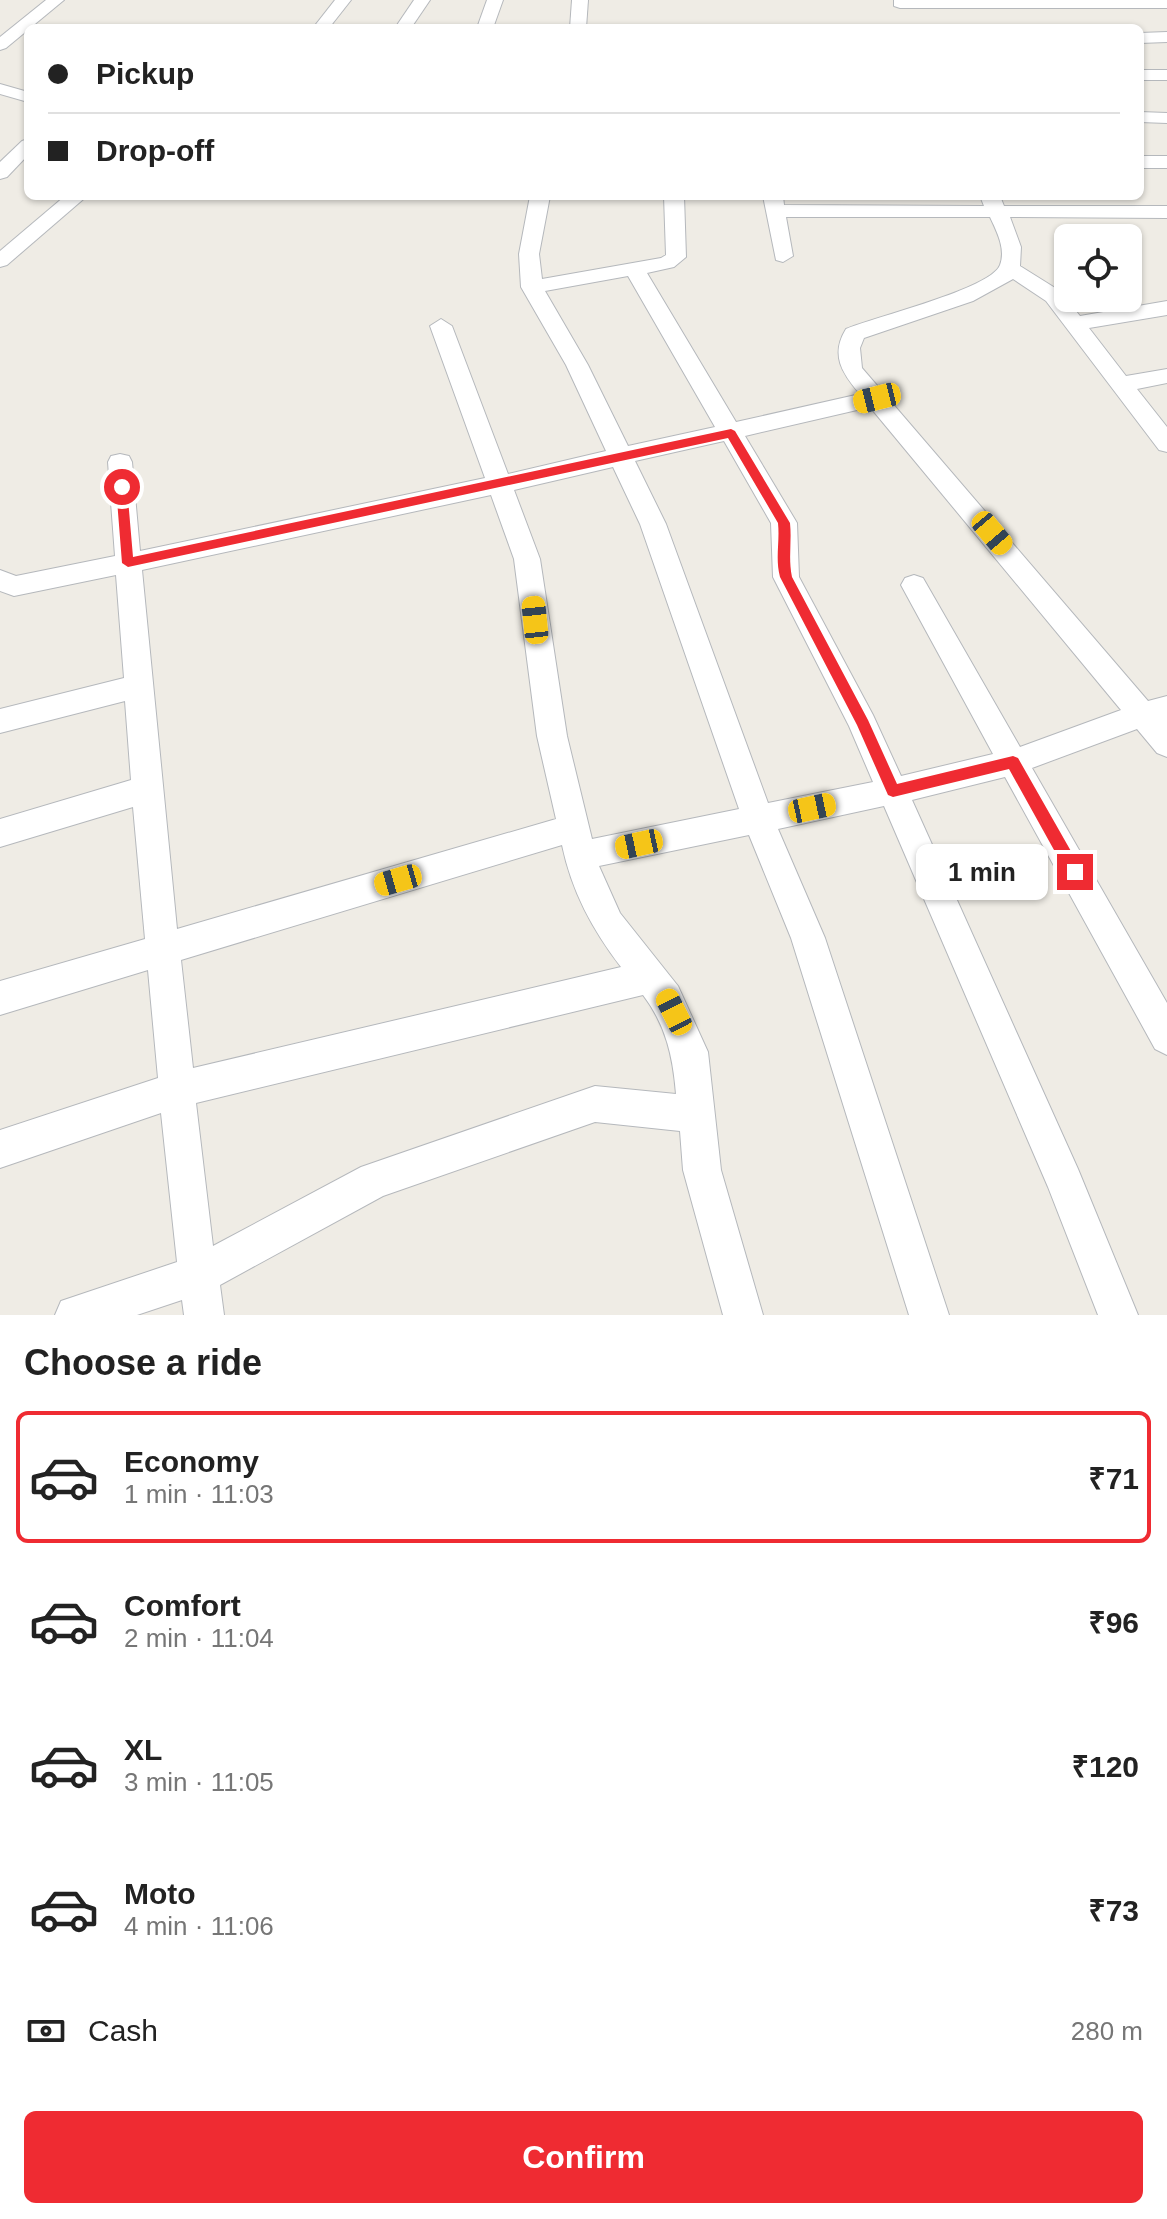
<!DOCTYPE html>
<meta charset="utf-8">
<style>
:root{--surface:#fff;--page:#f6f6f6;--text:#222;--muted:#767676;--line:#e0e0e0;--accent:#ef2b32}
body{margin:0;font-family:Arial,sans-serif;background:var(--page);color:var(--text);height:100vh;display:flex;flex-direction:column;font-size:30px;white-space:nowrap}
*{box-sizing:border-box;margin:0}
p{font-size:26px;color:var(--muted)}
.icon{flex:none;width:44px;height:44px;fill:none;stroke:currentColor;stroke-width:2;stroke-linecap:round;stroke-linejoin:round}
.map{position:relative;height:1315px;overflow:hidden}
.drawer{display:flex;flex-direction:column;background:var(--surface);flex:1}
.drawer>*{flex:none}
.top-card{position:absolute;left:24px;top:24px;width:1120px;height:176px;border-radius:12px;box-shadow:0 2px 6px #0004;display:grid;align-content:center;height:176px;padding:0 24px;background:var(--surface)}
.tools{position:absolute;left:1054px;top:224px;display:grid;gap:16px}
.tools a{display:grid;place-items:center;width:88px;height:88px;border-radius:12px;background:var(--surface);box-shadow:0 2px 6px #0004;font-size:40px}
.end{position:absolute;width:36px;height:36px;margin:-18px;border:10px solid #ef2b32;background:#fff;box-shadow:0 0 0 4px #fff}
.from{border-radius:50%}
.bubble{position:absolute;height:56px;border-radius:12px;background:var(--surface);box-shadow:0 2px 6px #0004;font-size:26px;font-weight:600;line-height:56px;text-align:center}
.car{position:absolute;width:24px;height:48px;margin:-24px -12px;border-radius:10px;box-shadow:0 0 6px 2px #0007;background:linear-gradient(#f5c518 24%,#345 0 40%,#f5c518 0 76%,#345 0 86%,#f5c518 0)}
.top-card b{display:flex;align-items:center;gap:28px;height:76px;font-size:30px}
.top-card b+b{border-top:2px solid var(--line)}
.top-card i{width:20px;height:20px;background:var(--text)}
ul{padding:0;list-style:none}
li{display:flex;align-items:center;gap:24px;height:132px;margin:0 16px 12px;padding:0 8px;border:4px solid transparent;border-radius:12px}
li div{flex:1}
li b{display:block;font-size:30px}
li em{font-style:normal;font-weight:600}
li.on{border-color:var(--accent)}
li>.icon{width:72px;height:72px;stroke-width:1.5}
h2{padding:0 24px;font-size:36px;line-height:96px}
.pay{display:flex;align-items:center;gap:20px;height:88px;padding:0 24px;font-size:30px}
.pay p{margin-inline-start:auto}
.button{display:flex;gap:16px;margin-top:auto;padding:16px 24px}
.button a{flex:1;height:92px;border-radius:12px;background:var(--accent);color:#fff;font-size:32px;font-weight:600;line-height:92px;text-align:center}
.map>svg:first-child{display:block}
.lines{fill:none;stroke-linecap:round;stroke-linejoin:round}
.minor-casing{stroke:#b5b8bc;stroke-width:2}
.minor{fill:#fff;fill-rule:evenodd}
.route{fill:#ef2b32}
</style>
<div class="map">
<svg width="1167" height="1315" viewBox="0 0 1167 1315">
<rect width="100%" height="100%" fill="#efece5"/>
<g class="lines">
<defs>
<g id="minor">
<polygon points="46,0 64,0 6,48 0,50 0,37"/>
<polygon points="335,0 351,0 329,28 313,28"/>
<polygon points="414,0 430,0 411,28 395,28"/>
<polygon points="487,0 503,0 493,28 477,28"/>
<polygon points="572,0 588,0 586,28 570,28"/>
<polygon points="894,0 1167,0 1167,8 900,8 894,6"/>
<polygon points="1167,32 1167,42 1140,43 1140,33"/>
<rect x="1140" y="70" width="27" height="10"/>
<polygon points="0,84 28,92 28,102 0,94"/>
<polygon points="1140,112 1167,113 1167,123 1140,122"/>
<polygon points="28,139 28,155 7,177 0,179 0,162 22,141"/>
<rect x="1140" y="156" width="27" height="12"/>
<polygon points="65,196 87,196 7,265 0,267 0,251"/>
<path d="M530,196h20l-11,58 3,25 119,-21 5,-3 -2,-59h20l2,61 -12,10 -27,6 89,149 124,-28c-18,-21 -30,-39 -14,-65 28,-12 145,-40 154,-64 6,-16 -3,-33 -10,-48h-204l7,39 -10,6 -7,-2 -13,-64h20l1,9 200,1 -4,-10h20l4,10h163v12l-157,-1 11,30 -1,19 40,25 20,25 87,-15v14l-78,13 37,48 41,-7v14l-30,6 30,38v25l-8,-2 -113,-149 -33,-22 -40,22 -109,37 -4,10 2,20 286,333 19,-5v61l-10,-4 -20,-24 -105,39 135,235v52l-12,-6 -150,-272 -93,23 166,369 60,146h-40l-50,-128 -164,-381 -106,23 47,109 124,377h-40l-118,-377 -42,-103 -150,31 21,47 58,73 30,66 13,118 42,145h-40l-40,-145 -3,-39 -85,-9 -212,74 -163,89 4,30h-40l-2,-15 -45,15h-82l6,-14 116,-39 -16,-149 -161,55v-38l158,-52 -10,-108 -148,45v-34l145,-42 -12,-132 -133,40v-28l131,-39 -6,-79 -125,32v-24l124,-31 -8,-103 -102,21 -14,-5v-21l16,6 99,-20 -7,-94 3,-6 9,-2 9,2 3,6 8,89 345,-73 -55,-152 11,-7 11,7 56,148 98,-23 -40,-86 -45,-78 -2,-33zM628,276l87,151 -87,19 -40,-81 -43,-74zM870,407l251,303 -101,37 -97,-169 -9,-3 -9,3 -4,7 92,169 -92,22 -28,-61 -74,-138 -2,-54 -52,-87zM724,441l47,82 2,54 76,149 24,56 -105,21 -102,-279 -31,-63zM613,467l27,57 99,285 -147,30 -25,-103 -27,-177 -26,-69zM491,495l23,64 23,177 19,83 -379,110 -35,-359zM562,845c10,47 30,84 59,122l-428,101 -12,-108zM643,995c23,30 30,62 33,99l-81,-8 -234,81 -148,79 -17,-143z"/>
</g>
</defs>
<!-- minor casing -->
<use href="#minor" class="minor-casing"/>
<!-- minor -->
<use href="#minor" class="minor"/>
</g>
<!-- route -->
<path class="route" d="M731,429l4,2 55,92c2,19 -2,35 2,54l76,143 29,64 116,-28 5,2 62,109v10h-11l-60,-108 -116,28 -5,-2 -31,-70 -77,-148c-5,-19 0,-35 -2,-54l-50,-85 -600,129 -6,-4 -6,-76 6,-4 5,4 6,70z"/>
</svg>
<div class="tools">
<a><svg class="icon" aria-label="locate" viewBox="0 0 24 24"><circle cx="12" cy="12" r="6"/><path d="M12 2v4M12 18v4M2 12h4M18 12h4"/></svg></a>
</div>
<i class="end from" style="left:122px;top:487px"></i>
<i class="end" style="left:1075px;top:872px"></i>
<div class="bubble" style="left:916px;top:844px;width:132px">1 min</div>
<i class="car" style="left:877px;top:398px;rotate:256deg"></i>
<i class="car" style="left:992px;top:533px;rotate:140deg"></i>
<i class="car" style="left:535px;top:620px;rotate:354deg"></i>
<i class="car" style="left:812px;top:808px;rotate:78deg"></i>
<i class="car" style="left:639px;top:844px;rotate:258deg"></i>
<i class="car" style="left:398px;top:880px;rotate:254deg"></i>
<i class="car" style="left:674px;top:1012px;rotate:333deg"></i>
<div class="top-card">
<b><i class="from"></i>Pickup</b>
<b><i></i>Drop-off</b>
</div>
</div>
<section class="drawer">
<h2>Choose a ride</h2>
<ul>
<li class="on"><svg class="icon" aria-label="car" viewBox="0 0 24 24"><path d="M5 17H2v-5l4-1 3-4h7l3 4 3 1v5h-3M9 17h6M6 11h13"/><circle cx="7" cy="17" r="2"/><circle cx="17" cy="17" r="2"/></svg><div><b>Economy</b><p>1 min · 11:03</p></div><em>₹71</em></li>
<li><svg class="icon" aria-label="car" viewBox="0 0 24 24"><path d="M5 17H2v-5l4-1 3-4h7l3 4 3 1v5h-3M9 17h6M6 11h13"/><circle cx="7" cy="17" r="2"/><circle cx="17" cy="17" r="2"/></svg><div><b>Comfort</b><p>2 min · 11:04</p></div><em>₹96</em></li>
<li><svg class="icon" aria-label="car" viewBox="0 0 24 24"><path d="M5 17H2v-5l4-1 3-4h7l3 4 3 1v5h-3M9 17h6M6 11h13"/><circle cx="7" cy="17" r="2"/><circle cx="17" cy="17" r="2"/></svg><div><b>XL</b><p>3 min · 11:05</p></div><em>₹120</em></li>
<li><svg class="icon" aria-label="car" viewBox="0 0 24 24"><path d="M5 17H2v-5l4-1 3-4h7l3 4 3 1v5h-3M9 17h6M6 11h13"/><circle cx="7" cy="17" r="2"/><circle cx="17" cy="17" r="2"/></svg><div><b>Moto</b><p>4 min · 11:06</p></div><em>₹73</em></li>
</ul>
<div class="pay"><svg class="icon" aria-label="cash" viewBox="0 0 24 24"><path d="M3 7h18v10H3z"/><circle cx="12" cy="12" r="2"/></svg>Cash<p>280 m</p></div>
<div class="button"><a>Confirm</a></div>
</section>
